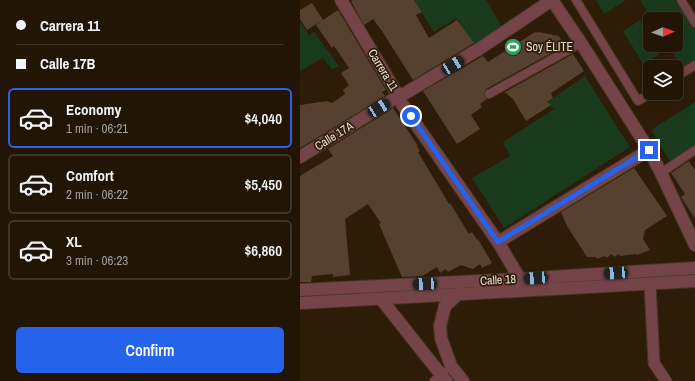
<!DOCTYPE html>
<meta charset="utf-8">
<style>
:root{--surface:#221506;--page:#2e2214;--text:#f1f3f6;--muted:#a29f9b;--line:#3f3428;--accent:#2563eb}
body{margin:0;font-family:"Archivo Narrow",sans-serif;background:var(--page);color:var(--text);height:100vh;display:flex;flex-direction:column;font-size:15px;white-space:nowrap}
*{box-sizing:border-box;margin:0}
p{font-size:13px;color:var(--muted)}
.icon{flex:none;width:22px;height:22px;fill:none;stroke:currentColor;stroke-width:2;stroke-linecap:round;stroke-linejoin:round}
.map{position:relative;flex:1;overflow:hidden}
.sheet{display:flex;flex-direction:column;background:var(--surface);width:300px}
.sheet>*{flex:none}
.guide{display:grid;align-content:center;height:88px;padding:0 16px;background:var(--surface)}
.needle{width:26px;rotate:88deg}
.tools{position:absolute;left:343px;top:12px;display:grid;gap:8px}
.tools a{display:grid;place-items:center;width:40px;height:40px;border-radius:6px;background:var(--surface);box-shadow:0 4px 16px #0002,0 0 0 1px var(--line);font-size:20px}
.end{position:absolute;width:18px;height:18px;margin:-9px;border:5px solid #2563eb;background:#fff;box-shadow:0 0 0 2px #fff}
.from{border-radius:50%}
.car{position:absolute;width:12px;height:24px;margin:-12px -6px;border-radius:5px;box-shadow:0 0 3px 1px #0007;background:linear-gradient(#222 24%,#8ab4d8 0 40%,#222 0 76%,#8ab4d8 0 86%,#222 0)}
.guide b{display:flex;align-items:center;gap:14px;height:38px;font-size:15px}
.guide b+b{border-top:1px solid var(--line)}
.guide i{width:10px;height:10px;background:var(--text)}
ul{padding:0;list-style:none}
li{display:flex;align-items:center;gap:12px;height:60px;margin:0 8px 6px;padding:0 8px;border:2px solid var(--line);border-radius:6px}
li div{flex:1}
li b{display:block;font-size:15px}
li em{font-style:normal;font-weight:600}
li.current{border-color:var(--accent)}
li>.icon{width:36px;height:36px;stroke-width:1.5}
.action{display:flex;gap:8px;margin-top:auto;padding:8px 16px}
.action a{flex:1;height:46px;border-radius:6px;background:var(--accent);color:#fff;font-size:16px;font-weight:600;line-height:46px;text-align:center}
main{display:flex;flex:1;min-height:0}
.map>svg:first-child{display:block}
.grass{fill:#1a3a1e}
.building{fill:#564030}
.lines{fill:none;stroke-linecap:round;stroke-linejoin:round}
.service-casing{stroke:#483724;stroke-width:10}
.pedestrian-casing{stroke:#483724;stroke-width:13}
.minor-casing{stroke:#483724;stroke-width:14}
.service{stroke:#744448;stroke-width:8}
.pedestrian{stroke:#744448;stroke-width:11}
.minor{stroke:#744448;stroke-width:12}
.route{stroke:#2563eb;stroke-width:5}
.labels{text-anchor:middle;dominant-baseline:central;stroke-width:3.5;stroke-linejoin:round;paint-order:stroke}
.poi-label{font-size:12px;fill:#ebdfd3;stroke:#2d1c08;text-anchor:start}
.street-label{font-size:12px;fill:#ebdfd3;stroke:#2d1c08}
</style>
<main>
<section class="sheet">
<div class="guide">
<b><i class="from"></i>Carrera 11</b>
<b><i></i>Calle 17B</b>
</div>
<ul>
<li class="current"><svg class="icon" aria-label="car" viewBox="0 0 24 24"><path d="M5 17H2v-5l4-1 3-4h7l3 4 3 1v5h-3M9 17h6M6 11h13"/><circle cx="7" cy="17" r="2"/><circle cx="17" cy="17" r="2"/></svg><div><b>Economy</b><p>1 min · 06:21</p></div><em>$4,040</em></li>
<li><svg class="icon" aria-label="car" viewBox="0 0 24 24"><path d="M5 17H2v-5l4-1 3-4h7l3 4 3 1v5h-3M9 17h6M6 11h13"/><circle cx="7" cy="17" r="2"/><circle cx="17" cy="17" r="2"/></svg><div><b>Comfort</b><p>2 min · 06:22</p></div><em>$5,450</em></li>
<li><svg class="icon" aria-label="car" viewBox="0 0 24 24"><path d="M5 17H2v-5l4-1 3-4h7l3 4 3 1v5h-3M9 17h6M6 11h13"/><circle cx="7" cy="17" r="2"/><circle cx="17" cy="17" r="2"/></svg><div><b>XL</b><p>3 min · 06:23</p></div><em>$6,860</em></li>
</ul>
<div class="action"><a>Confirm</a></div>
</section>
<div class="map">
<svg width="395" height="381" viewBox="0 0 395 381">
<rect width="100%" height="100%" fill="#2d1c08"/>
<!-- grass -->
<g class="grass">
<polygon points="114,0 186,0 202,27 174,44 156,18 134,32"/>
<polygon points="296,0 326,0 304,14"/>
<polygon points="340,0 375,0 395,30 395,59 382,68 368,45 376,45 376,19 352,19"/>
<polygon points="340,20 350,37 350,45 355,45 360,54 343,64 323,31"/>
<polygon points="0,22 9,35 14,32 39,66 32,69 23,58 0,71"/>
<polygon points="285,76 330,147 204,228 172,178 210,156 203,142 254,109 246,103"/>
<polygon points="395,102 395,145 370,161 351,130"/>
</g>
<!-- building -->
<g class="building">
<polygon points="53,0 114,0 122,12 116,15 129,38 157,20 174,43 113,80 82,31 73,19 64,25 51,1"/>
<polygon points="12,3 23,20 38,10 86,90 82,92 85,96 0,148 0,105 27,101 32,103 45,94 43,90 49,85 41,73 49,68 34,46 32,48 16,25 21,21 7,30 0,19 0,10"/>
<polygon points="235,32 236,33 238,32 259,36 264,46 186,89 184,94 187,99 180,104 182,107 171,115 180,129 157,144 123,91 183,56 188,62"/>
<polygon points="273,54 284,71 251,93 253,98 247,102 251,105 226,121 213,99 205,92"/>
<polygon points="93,108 118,146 117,146 120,151 118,152 149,204 150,203 169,234 172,232 177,240 178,239 192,263 182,268 180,264 173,269 161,265 148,272 146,269 140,273 137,267 122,276 102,277 79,224 81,223 68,204 45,219 50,275 33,277 33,274 12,276 11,282 0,282 0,176 33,156 28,149"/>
<polygon points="389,161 395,170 395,219 381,197 385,194 371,173"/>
<polygon points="334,168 367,216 345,230 343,239 350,250 337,255 336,254 320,256 319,254 314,257 312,254 306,258 305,256 297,259 296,257 287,257 267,226 261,212"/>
</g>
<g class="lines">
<defs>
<g id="service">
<polyline points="276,0 338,101 351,93"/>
<polyline points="381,0 395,23"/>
<polyline points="376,77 395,65"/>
<polyline points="189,94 281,43"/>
<polyline points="361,173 395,150"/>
<polyline points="134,381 144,372"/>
</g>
<polyline id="pedestrian" points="350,284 354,363 366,381"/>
<g id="minor">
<polyline points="41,0 99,97 102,104 198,242 220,279"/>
<polyline points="252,0 281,43 349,150 361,173 395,245"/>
<polyline points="0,157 92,100 99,97 179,49 252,0"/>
<polyline points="198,242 349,150"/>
<polyline points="0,290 220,279 395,268"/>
<polyline points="157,295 145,306 140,326 141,338 151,366 163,381"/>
<polyline points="81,299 146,381"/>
<polyline points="0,303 395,281"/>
</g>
</defs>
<!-- service casing -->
<use href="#service" class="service-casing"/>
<!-- pedestrian casing -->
<use href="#pedestrian" class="pedestrian-casing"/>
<!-- minor casing -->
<use href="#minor" class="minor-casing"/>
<!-- service -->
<use href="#service" class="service"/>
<!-- pedestrian -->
<use href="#pedestrian" class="pedestrian"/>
<!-- minor -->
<use href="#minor" class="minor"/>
</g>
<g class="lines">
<!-- route -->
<polyline class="route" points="111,116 198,242 349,150"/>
</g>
<!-- icons -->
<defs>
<symbol id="stadium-disc" viewBox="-11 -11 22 22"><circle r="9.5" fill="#2e9e5b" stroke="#2d1c08"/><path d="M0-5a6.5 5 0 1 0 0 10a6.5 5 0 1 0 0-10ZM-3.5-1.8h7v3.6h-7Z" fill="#fff"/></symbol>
</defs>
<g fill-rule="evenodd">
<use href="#stadium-disc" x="203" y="37" width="20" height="20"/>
</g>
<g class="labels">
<!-- poi labels -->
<g class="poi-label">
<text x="226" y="47">Soy ÉLITE</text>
</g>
<!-- street labels -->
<g class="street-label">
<text transform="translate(83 70) rotate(59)">Carrera 11</text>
<text transform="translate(34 136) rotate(-32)">Calle 17A</text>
<text transform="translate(198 280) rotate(-3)">Calle 18</text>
</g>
</g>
</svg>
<div class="tools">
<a><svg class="needle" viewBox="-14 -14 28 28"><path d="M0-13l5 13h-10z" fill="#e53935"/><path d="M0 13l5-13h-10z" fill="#a29f9b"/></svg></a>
<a><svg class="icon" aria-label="layers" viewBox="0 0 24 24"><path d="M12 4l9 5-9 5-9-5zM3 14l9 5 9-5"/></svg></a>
</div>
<i class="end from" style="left:111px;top:116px"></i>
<i class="end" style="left:349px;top:150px"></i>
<i class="car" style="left:153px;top:65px;rotate:59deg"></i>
<i class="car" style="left:79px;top:108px;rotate:58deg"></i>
<i class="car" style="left:316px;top:273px;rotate:266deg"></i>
<i class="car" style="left:236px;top:278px;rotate:266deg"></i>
<i class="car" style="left:125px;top:284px;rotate:267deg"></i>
</div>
</main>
